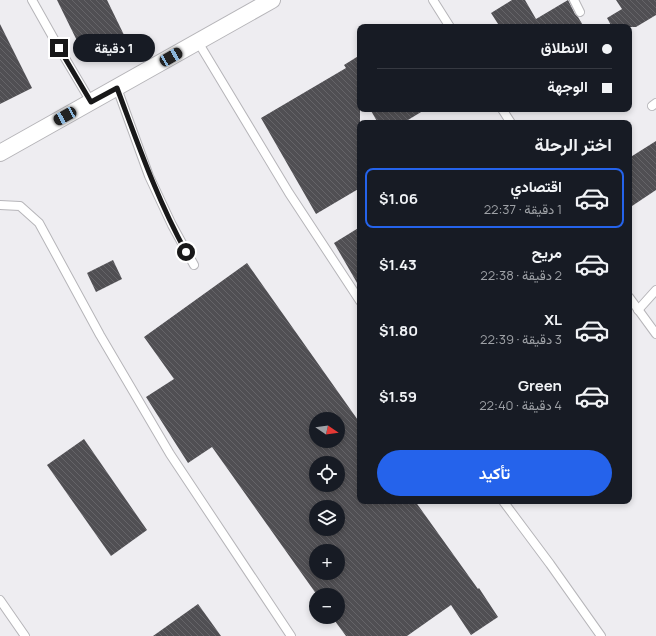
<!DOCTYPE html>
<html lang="ar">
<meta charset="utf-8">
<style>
:root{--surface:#171b24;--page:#242831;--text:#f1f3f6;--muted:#9ea1a6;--line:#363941;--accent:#2563eb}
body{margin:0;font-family:Manrope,Vazirmatn,sans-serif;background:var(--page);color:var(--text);direction:rtl;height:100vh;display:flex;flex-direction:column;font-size:15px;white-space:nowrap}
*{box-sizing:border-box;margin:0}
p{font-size:13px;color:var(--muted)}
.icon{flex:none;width:22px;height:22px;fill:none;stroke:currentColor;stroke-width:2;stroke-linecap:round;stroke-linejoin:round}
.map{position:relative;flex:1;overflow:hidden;direction:ltr}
.drawer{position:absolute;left:357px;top:120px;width:275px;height:384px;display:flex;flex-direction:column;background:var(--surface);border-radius:8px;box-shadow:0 2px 6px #0003;direction:rtl}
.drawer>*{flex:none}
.top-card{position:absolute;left:357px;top:24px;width:275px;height:88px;border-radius:8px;box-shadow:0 2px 6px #0003;direction:rtl;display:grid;align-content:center;height:88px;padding:0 20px;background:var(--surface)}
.needle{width:26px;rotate:103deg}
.buttons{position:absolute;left:309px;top:412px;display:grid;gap:8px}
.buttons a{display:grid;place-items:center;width:36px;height:36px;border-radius:50%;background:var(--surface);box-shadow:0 2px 6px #0003;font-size:20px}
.end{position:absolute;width:18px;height:18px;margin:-9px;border:5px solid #181819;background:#fff;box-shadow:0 0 0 2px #fff}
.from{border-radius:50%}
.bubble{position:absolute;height:28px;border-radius:14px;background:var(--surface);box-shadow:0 2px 6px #0003;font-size:13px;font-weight:700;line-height:28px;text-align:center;direction:rtl}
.car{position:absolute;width:12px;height:24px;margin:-12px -6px;border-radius:5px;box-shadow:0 0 3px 1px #0007;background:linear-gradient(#222 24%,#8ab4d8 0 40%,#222 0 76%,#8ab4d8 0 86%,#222 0)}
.top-card b{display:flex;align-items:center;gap:14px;height:38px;font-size:15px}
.top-card b+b{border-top:1px solid var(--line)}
.top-card i{width:10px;height:10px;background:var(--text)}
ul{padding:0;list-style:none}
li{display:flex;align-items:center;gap:12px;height:60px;margin:0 8px 6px;padding:0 12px;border:2px solid transparent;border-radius:8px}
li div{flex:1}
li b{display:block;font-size:15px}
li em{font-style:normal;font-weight:700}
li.on{border-color:var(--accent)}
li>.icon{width:36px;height:36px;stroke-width:1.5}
h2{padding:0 20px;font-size:18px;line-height:48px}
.cta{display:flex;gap:8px;margin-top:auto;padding:8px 20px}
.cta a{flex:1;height:46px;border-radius:24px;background:var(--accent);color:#fff;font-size:16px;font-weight:700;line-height:46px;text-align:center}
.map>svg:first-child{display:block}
.building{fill:url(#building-back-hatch);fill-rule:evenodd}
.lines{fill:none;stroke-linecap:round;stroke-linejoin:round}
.lane-casing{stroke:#b6b5b9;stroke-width:10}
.street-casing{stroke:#b6b5b9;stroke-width:18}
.lane{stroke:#fff;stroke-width:8}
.street{stroke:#fff;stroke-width:16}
.route{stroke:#181819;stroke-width:5}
</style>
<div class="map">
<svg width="656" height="636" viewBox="0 0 656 636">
<defs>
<pattern id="building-back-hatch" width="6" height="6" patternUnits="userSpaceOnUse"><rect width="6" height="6" fill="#504f53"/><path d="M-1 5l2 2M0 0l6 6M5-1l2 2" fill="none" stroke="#656468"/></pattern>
</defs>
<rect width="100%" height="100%" fill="#eeedf1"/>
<!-- building -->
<g class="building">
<polygon points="57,0 107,0 125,37 85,57"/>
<polygon points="512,0 525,0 536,19 568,0 575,14 578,17 584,27 500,27 491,13"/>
<polygon points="616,0 656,0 656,15 636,27 612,27 607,18 622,9"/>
<polygon points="0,24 32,88 0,104"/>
<polygon points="360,55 360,188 316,214 261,118 346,68 344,65"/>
<polygon points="370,109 426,109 403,123 378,123"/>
<polygon points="656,141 656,190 629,208 629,158"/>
<polygon points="360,227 360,288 334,243"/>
<polygon points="113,260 122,279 96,292 87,273"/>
<path d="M247,263l113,160v78h55l63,88 1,-1 19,29 -27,18 -20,-30 -44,31h-61l-14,-19h6v-22h-21l-105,-148 -24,16 -42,-66 28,-18 -30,-42zM316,419h22v22h-22zM316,463h22v22h-22zM316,507h22v22h-22zM316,551h22v22h-22z"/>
<polygon points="84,439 147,530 111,556 47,465"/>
<polygon points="198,604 221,636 153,636"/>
</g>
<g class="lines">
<defs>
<g id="lane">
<polyline points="32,0 59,48 91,102"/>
<polyline points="433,0 450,27"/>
<polyline points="574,0 580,12"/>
<polyline points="198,42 289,193 360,301"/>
<polyline points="117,88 149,176 172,225 194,265"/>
<polyline points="652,106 656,103"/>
<polyline points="502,109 511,123"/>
<polyline points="0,205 20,206 39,223 100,335 170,454 291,636"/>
<polyline points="629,297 656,334"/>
<polyline points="638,310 656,290"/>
<polyline points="503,501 550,564 601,636"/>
<polyline points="0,600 25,636"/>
</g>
<polyline id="street" points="0,153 272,0"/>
</defs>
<!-- lane casing -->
<use href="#lane" class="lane-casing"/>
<!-- street casing -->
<use href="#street" class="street-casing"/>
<!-- lane -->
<use href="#lane" class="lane"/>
<!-- street -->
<use href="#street" class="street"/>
</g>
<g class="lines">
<!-- route -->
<path class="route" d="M59,48l32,54 26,-14c21,56 40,111 69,164"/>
</g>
</svg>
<div class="buttons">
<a><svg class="needle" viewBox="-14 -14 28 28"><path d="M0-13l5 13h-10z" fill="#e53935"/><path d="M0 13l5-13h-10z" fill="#9ea1a6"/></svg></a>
<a><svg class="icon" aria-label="locate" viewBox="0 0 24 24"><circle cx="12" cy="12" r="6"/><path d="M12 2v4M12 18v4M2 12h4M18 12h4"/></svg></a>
<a><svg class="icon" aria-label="layers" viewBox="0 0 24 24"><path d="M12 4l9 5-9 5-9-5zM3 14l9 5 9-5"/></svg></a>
<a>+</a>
<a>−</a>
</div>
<i class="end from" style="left:186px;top:252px"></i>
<i class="end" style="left:59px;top:48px"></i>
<div class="bubble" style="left:73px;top:34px;width:82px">1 دقيقة</div>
<i class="car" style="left:171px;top:57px;rotate:60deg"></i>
<i class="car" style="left:65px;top:116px;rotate:241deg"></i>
<div class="top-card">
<b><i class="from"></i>الانطلاق</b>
<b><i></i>الوجهة</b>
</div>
<section class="drawer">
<h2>اختر الرحلة</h2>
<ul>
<li class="on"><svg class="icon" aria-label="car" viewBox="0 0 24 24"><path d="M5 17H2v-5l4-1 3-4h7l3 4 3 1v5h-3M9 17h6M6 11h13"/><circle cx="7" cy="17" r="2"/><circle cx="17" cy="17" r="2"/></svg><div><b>اقتصادي</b><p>1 دقيقة · 22:37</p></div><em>$1.06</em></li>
<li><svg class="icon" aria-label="car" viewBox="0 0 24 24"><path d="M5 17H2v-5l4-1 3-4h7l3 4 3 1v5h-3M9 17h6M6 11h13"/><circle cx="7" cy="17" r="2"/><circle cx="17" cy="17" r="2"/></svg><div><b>مريح</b><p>2 دقيقة · 22:38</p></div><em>$1.43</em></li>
<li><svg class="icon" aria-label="car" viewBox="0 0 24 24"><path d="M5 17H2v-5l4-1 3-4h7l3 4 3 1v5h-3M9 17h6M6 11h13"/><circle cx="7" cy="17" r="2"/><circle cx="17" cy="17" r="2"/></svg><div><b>XL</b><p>3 دقيقة · 22:39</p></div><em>$1.80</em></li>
<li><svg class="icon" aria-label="car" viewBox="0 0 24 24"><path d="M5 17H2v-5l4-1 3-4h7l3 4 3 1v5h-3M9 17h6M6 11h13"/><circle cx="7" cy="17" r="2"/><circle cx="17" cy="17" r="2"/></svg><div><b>Green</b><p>4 دقيقة · 22:40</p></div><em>$1.59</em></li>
</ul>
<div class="cta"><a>تأكيد</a></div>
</section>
</div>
